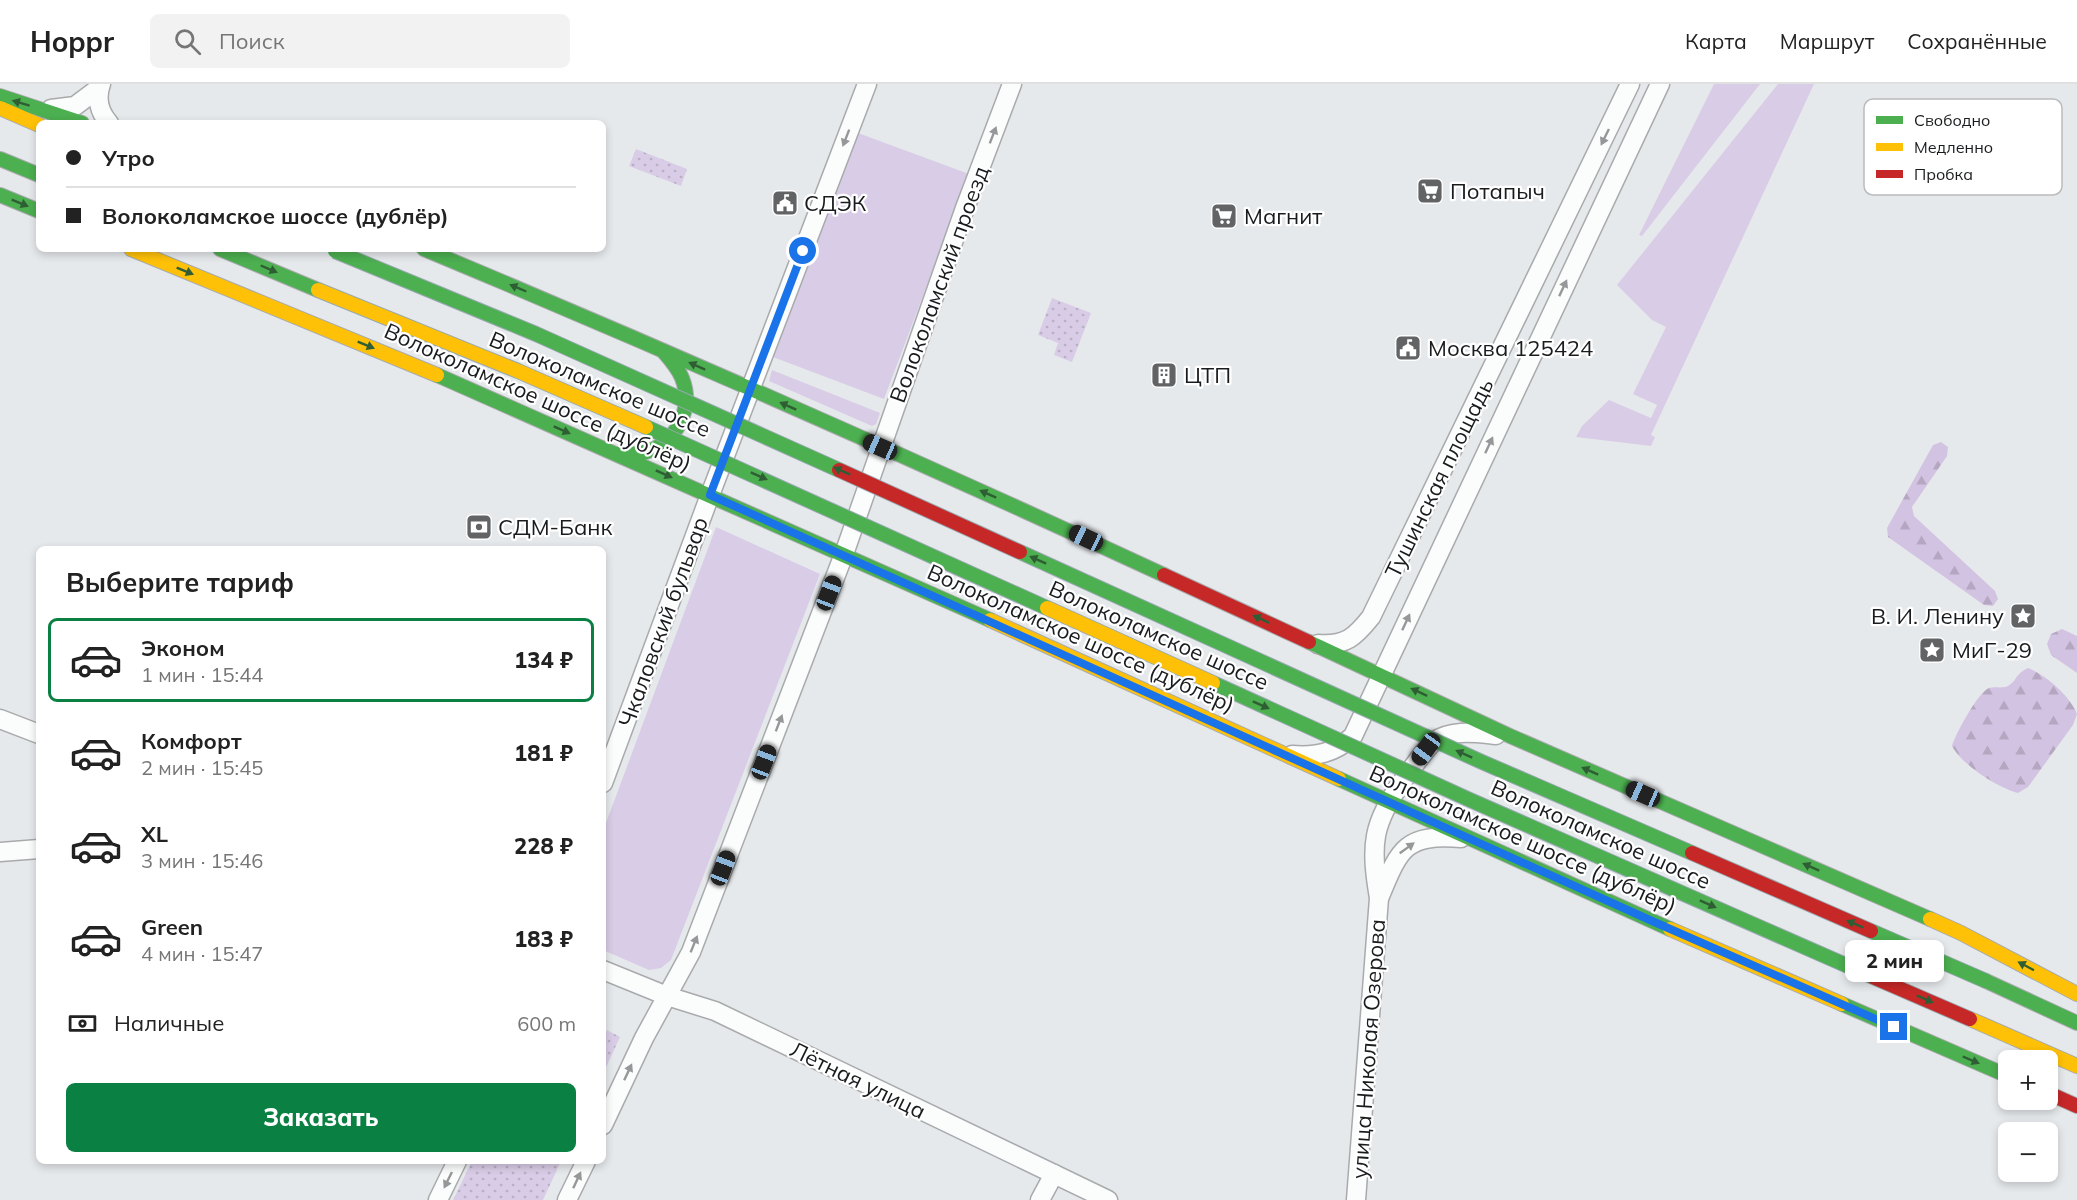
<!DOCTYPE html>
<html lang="ru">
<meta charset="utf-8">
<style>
:root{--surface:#fff;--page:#f2f2f2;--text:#222;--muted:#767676;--line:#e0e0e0;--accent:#0b8043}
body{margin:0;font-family:Mulish,sans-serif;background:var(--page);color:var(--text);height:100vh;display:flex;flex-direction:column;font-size:22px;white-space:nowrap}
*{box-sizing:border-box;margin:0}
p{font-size:20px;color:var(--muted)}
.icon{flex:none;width:33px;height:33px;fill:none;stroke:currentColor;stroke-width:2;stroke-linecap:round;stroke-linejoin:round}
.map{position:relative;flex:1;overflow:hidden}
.side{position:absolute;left:36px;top:462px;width:570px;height:618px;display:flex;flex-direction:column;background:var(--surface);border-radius:9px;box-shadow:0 3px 9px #0003}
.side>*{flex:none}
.hud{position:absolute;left:36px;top:36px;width:570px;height:132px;border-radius:9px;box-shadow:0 3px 9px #0003;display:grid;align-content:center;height:132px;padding:0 30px;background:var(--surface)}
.buttons{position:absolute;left:1998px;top:966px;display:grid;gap:12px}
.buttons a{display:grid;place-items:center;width:60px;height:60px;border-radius:9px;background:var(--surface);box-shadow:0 3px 9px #0003;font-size:30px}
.end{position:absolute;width:27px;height:27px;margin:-14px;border:8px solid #1a73e8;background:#fff;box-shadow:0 0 0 3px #fff}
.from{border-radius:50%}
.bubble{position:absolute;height:42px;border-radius:9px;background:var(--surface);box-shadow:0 3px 9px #0003;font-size:20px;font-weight:800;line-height:42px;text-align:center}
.car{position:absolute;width:18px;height:36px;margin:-18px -9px;border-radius:8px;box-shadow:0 0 4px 2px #0007;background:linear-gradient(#222 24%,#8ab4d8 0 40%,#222 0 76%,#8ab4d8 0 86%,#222 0)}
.hud b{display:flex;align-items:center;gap:21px;height:57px;font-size:22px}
.hud b+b{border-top:2px solid var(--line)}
.hud i{width:15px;height:15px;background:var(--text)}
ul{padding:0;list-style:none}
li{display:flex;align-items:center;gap:18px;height:84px;margin:0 12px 9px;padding:0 18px;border:3px solid transparent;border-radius:9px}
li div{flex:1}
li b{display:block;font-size:22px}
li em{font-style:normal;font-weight:800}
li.selected{border-color:var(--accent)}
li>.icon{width:54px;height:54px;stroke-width:1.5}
h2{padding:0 30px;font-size:27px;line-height:72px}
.pay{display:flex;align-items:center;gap:15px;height:66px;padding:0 30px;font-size:22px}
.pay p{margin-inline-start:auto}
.button{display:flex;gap:12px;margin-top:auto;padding:12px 30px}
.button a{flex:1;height:69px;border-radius:9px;background:var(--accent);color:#fff;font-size:24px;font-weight:800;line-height:69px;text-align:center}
header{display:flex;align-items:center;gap:36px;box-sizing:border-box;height:84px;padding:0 30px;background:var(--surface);border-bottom:2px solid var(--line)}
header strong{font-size:28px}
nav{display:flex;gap:33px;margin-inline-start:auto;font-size:21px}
.search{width:420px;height:54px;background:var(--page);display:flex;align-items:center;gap:15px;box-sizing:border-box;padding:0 21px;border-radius:9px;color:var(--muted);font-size:22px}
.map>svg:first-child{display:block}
.grass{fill:#d9cce6}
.forest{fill:url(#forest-firs)}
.park{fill:url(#park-dots)}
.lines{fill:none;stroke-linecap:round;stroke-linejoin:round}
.street-casing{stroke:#a8aaac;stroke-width:21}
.fast-casing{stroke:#a8aaac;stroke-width:16}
.slow-casing{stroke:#a8aaac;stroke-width:16}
.jam-casing{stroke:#a8aaac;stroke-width:16}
.street{stroke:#fbfcfc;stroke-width:18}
.fast{stroke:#4caf50;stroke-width:14}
.slow{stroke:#ffc107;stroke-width:14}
.jam{stroke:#c62828;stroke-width:14}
.fast-bridge-casing{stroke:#98a9af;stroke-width:16;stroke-linecap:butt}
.slow-bridge-casing{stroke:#98a9af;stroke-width:16;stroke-linecap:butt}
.jam-bridge-casing{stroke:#98a9af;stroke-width:16;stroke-linecap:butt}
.fast-bridge{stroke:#4caf50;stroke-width:14}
.slow-bridge{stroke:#ffc107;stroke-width:14}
.jam-bridge{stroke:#c62828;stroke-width:14}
.oneway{fill:#305e34}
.oneway2{fill:#959798}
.route{stroke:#1a73e8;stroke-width:8}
.labels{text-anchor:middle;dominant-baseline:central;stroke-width:4.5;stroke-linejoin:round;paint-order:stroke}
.poi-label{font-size:22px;fill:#191b1d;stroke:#fff;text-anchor:start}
.street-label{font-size:22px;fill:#191b1d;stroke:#fff}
.key{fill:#fff;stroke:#babbbb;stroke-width:1.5}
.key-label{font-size:16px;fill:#191b1d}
</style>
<header>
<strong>Hoppr</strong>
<div class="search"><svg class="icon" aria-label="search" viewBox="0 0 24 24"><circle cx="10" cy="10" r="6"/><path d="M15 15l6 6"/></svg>Поиск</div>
<nav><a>Карта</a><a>Маршрут</a><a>Сохранённые</a></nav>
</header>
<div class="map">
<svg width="2077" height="1116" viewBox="0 0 2077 1116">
<defs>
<pattern id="forest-firs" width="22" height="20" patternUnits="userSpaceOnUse" patternTransform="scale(1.5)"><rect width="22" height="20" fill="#d3c3e2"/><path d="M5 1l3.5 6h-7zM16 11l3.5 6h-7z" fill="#b5a7c1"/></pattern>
<pattern id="park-dots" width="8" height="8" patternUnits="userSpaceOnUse" patternTransform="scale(1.5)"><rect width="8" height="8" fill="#d9cce6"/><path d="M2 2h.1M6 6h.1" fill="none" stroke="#baafc5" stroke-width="1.8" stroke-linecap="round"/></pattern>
</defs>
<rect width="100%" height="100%" fill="#e6e9ec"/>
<!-- grass -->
<g class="grass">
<polygon points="1714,0 1760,0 1642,152 1639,151"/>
<polygon points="1778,0 1814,0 1651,351 1655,353 1651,362 1576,353 1582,342 1609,316 1651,334 1657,321 1633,310 1666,243 1652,236 1617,201"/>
<polygon points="858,49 969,90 884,315 773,273"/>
<polygon points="772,286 880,329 876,340 872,342 769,297"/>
<polygon points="716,443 820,490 671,876 661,884 649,886 603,866 603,747"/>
</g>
<!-- forest -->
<g class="forest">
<polygon points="1941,358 1948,363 1947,372 1912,423 1914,432 1995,507 1998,515 1993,522 1984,521 1888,453 1887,444 1933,361"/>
<polygon points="2062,545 2077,552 2077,589 2051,571 2047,560 2051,550"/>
<path d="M2028,584c19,8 42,28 49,46l-4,11 -45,62 -10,6c-20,-5 -57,-29 -66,-47 3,-11 26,-54 37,-58 6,-2 12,1 19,-2 9,-5 6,-11 20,-18z"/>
</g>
<!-- park -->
<g class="park">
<polygon points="636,65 687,85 681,102 629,82"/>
<polygon points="1052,214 1091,229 1072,278 1054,271 1058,259 1038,251"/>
<polygon points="607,946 620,953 603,990 603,954"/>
<polygon points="472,1077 561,1077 543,1116 453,1116"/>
</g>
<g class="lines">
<defs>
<g id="street">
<path d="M101,0c-5,14 -2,28 8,39"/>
<polyline points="51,25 75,22 99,4"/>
<path d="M1318,560c28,2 37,-7 53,-27l259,-533"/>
<polyline points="0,635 39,650"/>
<path d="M1292,671c24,2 43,-2 61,-19l307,-652"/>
<polyline points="603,699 710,411 867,0"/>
<polyline points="0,768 39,765"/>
<path d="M1380,812c20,-48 25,-62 81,-58"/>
<polyline points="603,886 667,912 715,927 1108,1116"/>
<polyline points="603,1041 644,954 691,868 844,470 965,124 1012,0"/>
<polyline points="438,1116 457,1077"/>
<polyline points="567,1116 586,1077"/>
<polyline points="1040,1116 1054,1090"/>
<path d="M1356,1116l23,-302c-9,-53 -7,-75 25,-119 10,-13 18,-26 29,-37 19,-13 42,-9 63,-7"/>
</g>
<g id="fast">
<polyline points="0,12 82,39"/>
<polyline points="0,75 39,91"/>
<polyline points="0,111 39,127"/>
<polyline points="220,165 318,206"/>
<path d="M424,165c249,104 496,213 740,326"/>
<polyline points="437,291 990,536"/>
<path d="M618,370c9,0 19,1 28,-2 31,-10 48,-44 36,-74 -4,-10 -12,-19 -19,-27"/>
<polyline points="1309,558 1510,652 1930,835"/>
<polyline points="1339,695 1670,845"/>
<polyline points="1986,897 2077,939"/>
<polyline points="1842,920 2008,992"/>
</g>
<g id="slow">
<polyline points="0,24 39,41"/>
<polyline points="131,165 437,291"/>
<polyline points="990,536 1339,695"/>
<polyline points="1930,835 1961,849 2077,910"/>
<polyline points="1670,845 1842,920"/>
<polyline points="1970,935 2077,982"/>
</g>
<g id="jam">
<polyline points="1164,491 1309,558"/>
<polyline points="2048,1009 2077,1022"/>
</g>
</defs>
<!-- street casing -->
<use href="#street" class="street-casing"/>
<!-- fast casing -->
<use href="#fast" class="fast-casing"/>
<!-- slow casing -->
<use href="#slow" class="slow-casing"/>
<!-- jam casing -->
<use href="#jam" class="jam-casing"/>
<!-- street -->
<use href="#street" class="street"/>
<!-- fast -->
<use href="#fast" class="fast"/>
<!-- slow -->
<use href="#slow" class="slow"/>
<!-- jam -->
<use href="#jam" class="jam"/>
<defs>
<g id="fast-bridge">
<polyline points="335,167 536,250 839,386"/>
<polyline points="646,343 1047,524"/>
<polyline points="1020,468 1482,678 1692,769"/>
<polyline points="1213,599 1470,716 1873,893"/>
<polyline points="1871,847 1986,897"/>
</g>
<g id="slow-bridge">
<polyline points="318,206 518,287 646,343"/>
<polyline points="1047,524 1213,599"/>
</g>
<g id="jam-bridge">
<polyline points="839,386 1020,468"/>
<polyline points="1692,769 1871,847"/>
<polyline points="1873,893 1970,935"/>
</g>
</defs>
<!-- fast-bridge casing -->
<use href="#fast-bridge" class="fast-bridge-casing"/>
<!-- slow-bridge casing -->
<use href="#slow-bridge" class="slow-bridge-casing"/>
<!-- jam-bridge casing -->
<use href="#jam-bridge" class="jam-bridge-casing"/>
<!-- fast-bridge -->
<use href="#fast-bridge" class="fast-bridge"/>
<!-- slow-bridge -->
<use href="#slow-bridge" class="slow-bridge"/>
<!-- jam-bridge -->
<use href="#jam-bridge" class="jam-bridge"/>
</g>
<!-- one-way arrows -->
<defs><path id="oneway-solid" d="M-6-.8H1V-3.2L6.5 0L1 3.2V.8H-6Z" transform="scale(1.5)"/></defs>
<g class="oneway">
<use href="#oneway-solid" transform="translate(21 19) rotate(-163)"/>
<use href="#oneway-solid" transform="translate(20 119) rotate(22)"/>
<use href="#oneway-solid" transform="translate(269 185) rotate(23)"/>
<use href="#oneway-solid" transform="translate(185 187) rotate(22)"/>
<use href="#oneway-solid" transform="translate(518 204) rotate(-157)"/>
<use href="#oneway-solid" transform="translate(366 261) rotate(22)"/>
<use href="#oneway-solid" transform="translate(697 282) rotate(-156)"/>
<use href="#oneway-solid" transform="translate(788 322) rotate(-156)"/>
<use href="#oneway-solid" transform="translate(562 346) rotate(24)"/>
<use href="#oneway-solid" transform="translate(842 387) rotate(-156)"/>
<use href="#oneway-solid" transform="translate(664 390) rotate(24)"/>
<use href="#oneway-solid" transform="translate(759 392) rotate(24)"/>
<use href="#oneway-solid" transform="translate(988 410) rotate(-156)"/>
<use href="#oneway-solid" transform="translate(1038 476) rotate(-156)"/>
<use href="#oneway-solid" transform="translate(1261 535) rotate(-155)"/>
<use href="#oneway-solid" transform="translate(1419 608) rotate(-155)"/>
<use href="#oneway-solid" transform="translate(1261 621) rotate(24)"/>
<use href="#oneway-solid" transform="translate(1464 670) rotate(-156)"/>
<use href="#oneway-solid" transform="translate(1590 687) rotate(-156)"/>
<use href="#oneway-solid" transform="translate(1811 783) rotate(-156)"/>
<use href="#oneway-solid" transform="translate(1708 820) rotate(24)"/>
<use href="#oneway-solid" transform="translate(1855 840) rotate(-157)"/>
<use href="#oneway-solid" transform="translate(2026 882) rotate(-152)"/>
<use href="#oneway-solid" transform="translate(1925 915) rotate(24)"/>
<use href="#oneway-solid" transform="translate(1971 976) rotate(23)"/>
</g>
<g class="oneway2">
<use href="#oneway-solid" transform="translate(993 51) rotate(-69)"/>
<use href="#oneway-solid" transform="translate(1605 53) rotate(116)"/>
<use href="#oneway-solid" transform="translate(846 54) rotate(111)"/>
<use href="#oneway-solid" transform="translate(1563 204) rotate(-65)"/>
<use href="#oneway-solid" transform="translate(1489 361) rotate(-65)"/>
<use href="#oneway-solid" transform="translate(1406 538) rotate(-65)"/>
<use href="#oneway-solid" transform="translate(779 639) rotate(-69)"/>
<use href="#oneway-solid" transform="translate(1407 764) rotate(-36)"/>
<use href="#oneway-solid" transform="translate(694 860) rotate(-68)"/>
<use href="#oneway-solid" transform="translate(628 988) rotate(-65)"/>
<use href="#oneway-solid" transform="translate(448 1096) rotate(116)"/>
<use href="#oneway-solid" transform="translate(577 1096) rotate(-65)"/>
</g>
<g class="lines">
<!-- route -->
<polyline class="route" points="803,167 710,411 1652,837 1894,943"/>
</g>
<!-- icons -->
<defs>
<symbol id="supermarket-square" viewBox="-11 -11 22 22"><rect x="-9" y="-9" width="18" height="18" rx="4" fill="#616365" stroke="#fff"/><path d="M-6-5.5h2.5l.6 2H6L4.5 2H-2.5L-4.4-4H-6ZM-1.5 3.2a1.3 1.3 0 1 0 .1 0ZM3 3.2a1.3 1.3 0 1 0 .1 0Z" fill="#fff"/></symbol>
<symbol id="civic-square" viewBox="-11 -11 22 22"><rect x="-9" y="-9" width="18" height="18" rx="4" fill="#616365" stroke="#fff"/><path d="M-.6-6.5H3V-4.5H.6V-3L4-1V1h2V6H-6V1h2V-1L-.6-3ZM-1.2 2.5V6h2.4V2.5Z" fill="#fff"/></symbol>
<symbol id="building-square" viewBox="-11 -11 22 22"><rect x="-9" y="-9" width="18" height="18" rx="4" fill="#616365" stroke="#fff"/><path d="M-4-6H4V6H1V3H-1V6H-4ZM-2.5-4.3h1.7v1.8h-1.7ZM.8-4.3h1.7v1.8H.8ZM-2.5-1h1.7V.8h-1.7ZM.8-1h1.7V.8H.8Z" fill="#fff"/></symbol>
<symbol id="bank-square" viewBox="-11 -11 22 22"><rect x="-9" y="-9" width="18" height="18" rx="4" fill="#616365" stroke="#fff"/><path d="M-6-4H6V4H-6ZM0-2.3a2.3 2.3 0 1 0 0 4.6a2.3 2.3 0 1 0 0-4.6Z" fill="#fff"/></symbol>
<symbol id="sight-square" viewBox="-11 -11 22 22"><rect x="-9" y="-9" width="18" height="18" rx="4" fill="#616365" stroke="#fff"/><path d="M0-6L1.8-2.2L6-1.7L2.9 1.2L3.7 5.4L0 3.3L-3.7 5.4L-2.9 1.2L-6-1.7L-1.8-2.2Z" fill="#fff"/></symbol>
</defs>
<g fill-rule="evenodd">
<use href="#supermarket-square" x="1415" y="92" width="30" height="30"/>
<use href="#civic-square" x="770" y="104" width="30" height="30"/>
<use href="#supermarket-square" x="1209" y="117" width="30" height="30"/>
<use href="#civic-square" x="1393" y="249" width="30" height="30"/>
<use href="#building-square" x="1149" y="276" width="30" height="30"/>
<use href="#bank-square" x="464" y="428" width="30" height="30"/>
<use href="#sight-square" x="2008" y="517" width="30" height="30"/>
<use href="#sight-square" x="1917" y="551" width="30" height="30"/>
</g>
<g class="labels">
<!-- poi labels -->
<g class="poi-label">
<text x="1450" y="107">Потапыч</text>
<text x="804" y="119">СДЭК</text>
<text x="1244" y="132">Магнит</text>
<text x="1428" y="264">Москва 125424</text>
<text x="1184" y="291">ЦТП</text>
<text x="498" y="443">СДМ-Банк</text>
<text x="2004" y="532" text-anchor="end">В. И. Ленину</text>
<text x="1952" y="566">МиГ-29</text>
</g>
<!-- street labels -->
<g class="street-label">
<text transform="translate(939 200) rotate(-70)">Волоколамский проезд</text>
<text transform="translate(600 300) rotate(23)">Волоколамское шоссе</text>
<text transform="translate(538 313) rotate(24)">Волоколамское шоссе (дублёр)</text>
<text transform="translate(1439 394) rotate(-64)">Тушинская площадь</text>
<text transform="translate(663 538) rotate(-70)">Чкаловский бульвар</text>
<text transform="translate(1159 551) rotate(24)">Волоколамское шоссе</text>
<text transform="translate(1081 554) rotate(24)">Волоколамское шоссе (дублёр)</text>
<text transform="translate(1601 750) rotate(24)">Волоколамское шоссе</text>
<text transform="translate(1523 755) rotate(24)">Волоколамское шоссе (дублёр)</text>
<text transform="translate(1368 965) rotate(-86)">улица Николая Озерова</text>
<text transform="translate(858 996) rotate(26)">Лётная улица</text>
</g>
</g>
<!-- legend -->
<rect x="1864" y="15" width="198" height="96" rx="9" class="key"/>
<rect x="1876" y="32" width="27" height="8" fill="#4caf50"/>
<rect x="1876" y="59" width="27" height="8" fill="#ffc107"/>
<rect x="1876" y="86" width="27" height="8" fill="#c62828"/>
<g class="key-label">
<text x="1914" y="42">Свободно</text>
<text x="1914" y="69">Медленно</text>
<text x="1914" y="96">Пробка</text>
</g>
</svg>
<div class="buttons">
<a>+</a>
<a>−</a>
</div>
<i class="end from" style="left:803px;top:167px"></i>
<i class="end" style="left:1894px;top:943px"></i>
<div class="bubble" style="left:1845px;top:856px;width:99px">2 мин</div>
<i class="car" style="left:880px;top:363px;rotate:294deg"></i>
<i class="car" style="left:1086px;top:454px;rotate:295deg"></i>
<i class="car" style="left:829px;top:509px;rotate:21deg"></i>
<i class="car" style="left:1426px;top:665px;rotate:216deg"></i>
<i class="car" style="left:764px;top:678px;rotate:21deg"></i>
<i class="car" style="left:1643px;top:710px;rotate:294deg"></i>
<i class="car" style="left:723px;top:784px;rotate:21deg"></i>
<div class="hud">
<b><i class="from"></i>Утро</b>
<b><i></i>Волоколамское шоссе (дублёр)</b>
</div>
<section class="side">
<h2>Выберите тариф</h2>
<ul>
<li class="selected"><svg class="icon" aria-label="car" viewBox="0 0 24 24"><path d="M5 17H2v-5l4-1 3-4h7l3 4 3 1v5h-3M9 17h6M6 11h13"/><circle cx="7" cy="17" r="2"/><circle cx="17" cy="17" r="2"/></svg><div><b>Эконом</b><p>1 мин · 15:44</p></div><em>134 ₽</em></li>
<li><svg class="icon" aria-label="car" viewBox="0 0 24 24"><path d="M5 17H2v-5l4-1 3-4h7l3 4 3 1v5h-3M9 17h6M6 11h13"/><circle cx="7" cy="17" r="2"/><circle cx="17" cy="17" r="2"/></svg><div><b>Комфорт</b><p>2 мин · 15:45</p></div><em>181 ₽</em></li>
<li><svg class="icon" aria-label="car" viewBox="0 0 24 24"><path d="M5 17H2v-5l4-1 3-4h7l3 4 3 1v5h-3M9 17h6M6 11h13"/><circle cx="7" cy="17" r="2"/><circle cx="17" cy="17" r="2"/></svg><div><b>XL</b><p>3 мин · 15:46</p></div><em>228 ₽</em></li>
<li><svg class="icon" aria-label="car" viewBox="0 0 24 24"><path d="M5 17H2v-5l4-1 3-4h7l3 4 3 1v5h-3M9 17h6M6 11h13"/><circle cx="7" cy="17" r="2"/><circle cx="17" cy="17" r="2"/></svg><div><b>Green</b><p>4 мин · 15:47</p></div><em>183 ₽</em></li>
</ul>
<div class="pay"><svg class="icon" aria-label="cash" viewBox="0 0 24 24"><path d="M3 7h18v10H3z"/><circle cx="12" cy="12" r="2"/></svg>Наличные<p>600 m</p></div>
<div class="button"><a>Заказать</a></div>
</section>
</div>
